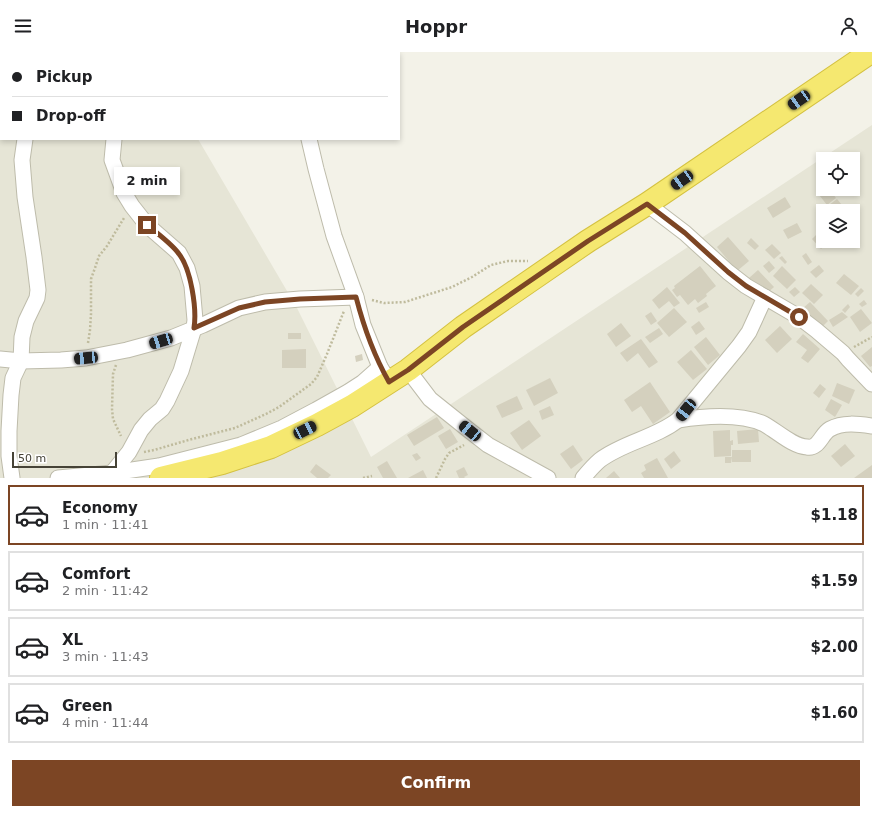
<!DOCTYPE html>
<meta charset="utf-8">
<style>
:root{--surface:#fff;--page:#f2f2f2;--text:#202124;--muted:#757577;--line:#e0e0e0;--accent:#7c4524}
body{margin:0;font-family:"DejaVu Sans",sans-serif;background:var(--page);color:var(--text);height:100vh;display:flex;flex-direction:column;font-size:15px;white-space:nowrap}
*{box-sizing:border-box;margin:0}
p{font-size:13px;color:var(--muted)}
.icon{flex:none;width:22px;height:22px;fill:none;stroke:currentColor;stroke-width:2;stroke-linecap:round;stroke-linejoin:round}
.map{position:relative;height:426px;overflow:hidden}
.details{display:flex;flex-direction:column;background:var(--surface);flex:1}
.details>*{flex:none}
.hud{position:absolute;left:0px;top:0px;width:400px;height:88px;box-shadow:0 2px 6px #0003;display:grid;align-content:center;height:88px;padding:0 12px;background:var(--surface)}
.fabs{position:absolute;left:816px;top:100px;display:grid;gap:8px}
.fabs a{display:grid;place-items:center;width:44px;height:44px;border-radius:0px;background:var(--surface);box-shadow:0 2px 6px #0003;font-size:20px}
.scale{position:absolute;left:12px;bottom:10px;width:105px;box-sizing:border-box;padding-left:4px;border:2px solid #464337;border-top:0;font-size:11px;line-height:14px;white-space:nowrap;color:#464337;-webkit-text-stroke:3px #fff;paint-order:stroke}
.end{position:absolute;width:18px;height:18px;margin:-9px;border:5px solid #7c4524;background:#fff;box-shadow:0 0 0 2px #fff}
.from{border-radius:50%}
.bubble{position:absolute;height:28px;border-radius:0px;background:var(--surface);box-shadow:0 2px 6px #0003;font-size:13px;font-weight:800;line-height:28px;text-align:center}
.car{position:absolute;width:12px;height:24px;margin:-12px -6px;border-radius:5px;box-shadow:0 0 3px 1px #0007;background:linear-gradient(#222 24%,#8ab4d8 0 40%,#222 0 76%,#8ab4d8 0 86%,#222 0)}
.hud b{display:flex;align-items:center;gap:14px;height:38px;font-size:15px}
.hud b+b{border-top:1px solid var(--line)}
.hud i{width:10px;height:10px;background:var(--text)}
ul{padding:7px 0 0;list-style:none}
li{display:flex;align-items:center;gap:12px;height:60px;margin:0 8px 6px;padding:0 4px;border:2px solid var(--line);border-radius:0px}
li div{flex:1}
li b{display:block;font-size:15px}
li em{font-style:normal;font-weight:800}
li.on{border-color:var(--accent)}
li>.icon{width:36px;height:36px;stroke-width:1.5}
.action{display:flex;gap:8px;margin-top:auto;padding:8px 12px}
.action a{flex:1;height:46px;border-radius:0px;background:var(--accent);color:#fff;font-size:16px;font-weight:800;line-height:46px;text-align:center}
header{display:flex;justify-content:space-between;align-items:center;height:52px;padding:0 12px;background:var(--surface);font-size:18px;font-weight:800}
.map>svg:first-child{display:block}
.residential{fill:#e6e5d6;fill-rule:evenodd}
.building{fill:#d4d0be}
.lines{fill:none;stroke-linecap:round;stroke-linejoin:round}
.minor-casing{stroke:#bebcab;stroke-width:17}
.highway-casing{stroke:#d4c141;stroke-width:24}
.path{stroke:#bfbb9d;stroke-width:2.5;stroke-dasharray:2 2;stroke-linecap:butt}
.minor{stroke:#fff;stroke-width:15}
.highway{stroke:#f5e870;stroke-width:22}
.route{stroke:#7c4524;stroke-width:5}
</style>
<header><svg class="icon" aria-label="menu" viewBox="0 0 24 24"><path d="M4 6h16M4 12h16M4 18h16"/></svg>Hoppr<svg class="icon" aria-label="person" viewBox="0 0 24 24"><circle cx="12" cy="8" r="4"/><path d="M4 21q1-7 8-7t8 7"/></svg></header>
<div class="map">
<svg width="872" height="426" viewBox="0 0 872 426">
<rect width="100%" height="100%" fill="#f3f2e8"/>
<!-- residential -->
<path class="residential" d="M1,32v55h197l99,169 74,149 501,-332v353h-872v-393zM823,107h30v30h-30zM823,159h30v30h-30z"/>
<!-- building -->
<g class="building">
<polygon points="823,134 823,137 829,137 836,146 827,153 816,139"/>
<polygon points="785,145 791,155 773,166 767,156"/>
<polygon points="837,147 847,159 834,159 829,153"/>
<polygon points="797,171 802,180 788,187 783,178"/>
<polygon points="817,182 826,192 821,197 812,187"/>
<polygon points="728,185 749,209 737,219 717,195"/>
<polygon points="751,186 759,194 755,198 747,191"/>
<polygon points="772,192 781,201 774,207 765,198"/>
<polygon points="806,201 812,210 808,213 802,204"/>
<polygon points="782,204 787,210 785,212 779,206"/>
<polygon points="769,209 775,216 769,221 763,214"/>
<polygon points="819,213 824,219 816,226 810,220"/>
<polygon points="700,214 716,234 706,242 707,244 698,251 695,247 688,253 680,243 677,245 672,238 675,236 674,234"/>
<polygon points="782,214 796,228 787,237 773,224"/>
<polygon points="758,218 774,235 765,243 749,226"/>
<polygon points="844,222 859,234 851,243 836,231"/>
<polygon points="811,232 823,243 814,252 802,241"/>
<polygon points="667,235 680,251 674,255 669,249 659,257 652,248"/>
<polygon points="795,235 800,240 794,245 789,240"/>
<polygon points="861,236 864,239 858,245 855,242"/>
<polygon points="864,248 867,252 862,255 859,252"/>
<polygon points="706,250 709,255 699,261 696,256"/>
<polygon points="810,250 828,269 820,277 802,257"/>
<polygon points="848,252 850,255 845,261 842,258"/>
<polygon points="674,256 687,270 669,285 657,271"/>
<polygon points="861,257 872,271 860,280 850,265"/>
<polygon points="651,260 657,269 651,273 645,264"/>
<polygon points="842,260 848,265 833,275 829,268"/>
<polygon points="699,269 705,277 696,283 691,275"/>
<polygon points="621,271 631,284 616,295 607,282"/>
<polygon points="780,274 792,287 777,301 765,288"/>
<polygon points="659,276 663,282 650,291 645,285"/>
<rect x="288" y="281" width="13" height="6"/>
<polygon points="803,282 820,297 808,311 801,306 807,298 796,290"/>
<polygon points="706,285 720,303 708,313 694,295"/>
<polygon points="641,287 658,310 649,316 638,301 627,310 620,301"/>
<polygon points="872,295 872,314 870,315 861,304"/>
<polygon points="306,297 306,316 282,316 282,298"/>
<polygon points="691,298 707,317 693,328 677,310"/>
<polygon points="362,302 363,308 356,310 355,304"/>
<polygon points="550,326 558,341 534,354 526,338"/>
<polygon points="650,330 670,360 653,372 641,354 632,360 624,348"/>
<polygon points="837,331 855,338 849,352 832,344"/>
<polygon points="820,332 826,337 819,346 813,341"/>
<polygon points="517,344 523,357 502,366 496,354"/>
<polygon points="831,347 842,353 835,365 825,358"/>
<polygon points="550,354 554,363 542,368 539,359"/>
<polygon points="437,365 444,376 414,394 407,383"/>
<polygon points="529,368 541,384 522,398 510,381"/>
<polygon points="450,377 458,390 446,397 438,384"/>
<polygon points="758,377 759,390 738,392 737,379"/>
<polygon points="730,378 730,389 733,388 733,393 731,393 731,404 714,405 713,379"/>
<polygon points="845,392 855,404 841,415 831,404"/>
<polygon points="573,393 583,408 571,417 560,402"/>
<rect x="732" y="398" width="19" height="12"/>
<polygon points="674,399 681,409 671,417 664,407"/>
<polygon points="417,401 421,406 416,409 412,403"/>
<polygon points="725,405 732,405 731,411 725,411"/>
<polygon points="657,406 668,426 644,426 641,421 646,418 644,413"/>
<polygon points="387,409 397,426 383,426 377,415"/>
<polygon points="316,412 331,423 328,426 317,426 310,420"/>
<polygon points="872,413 872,426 854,426"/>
<polygon points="464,415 468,423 464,425 465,426 459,426 456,419"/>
<polygon points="423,418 427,426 408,426"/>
<polygon points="614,419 620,426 606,426"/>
</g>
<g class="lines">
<defs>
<g id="minor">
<polyline points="1,0 1,1"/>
<polyline points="302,1 302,0"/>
<polyline points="309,87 316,117 334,184 356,245 363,273 380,315 385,323"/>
<polyline points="647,152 685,181 728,220 746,234 799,265 816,278 843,301 848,307 872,332"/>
<polyline points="0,307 21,309 61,308 86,306 127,298 171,286 203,273 239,256 265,250 300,247 356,245"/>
<polyline points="408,318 430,347 470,379 488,393 548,426"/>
<path d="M678,368c26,-4 62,-7 86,4 13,7 28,22 43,23 12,2 14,-13 23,-18 13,-7 28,-5 42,-3"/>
<polyline points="112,421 129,400 141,378 150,367 162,357 167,349 181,319 194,276 195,268 192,234 187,216 179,201 147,173 132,154 124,141 112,108 114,87"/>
<polyline points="12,426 9,404 9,379 11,343 13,326 21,309 22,285 26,269 37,246 38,238 34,205 25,145 22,108 25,87"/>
<polyline points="58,426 112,421 159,414 241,393 282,376 316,358 348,340 362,331 380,315"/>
<path d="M583,426c5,-6 11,-13 17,-18 24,-18 55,-22 78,-40l61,-74 10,-14 16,-35"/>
</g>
<polyline id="highway" points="161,426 222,411 271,395 317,373 352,354 408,318 463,275 588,189 647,152 871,0"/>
</defs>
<!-- minor casing -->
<use href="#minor" class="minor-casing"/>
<!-- highway casing -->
<use href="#highway" class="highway-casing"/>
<!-- path -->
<g class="path">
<polyline points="0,86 1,86"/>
<polyline points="372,248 384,251 405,250 452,235 472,225 491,213 508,209 528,209"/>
<polyline points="88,291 90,278 91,262 91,227 95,216 99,204 107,194 124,166"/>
<polyline points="854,295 872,285"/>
<polyline points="116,313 113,322 112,357 113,367 121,384"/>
<polyline points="144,400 154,398 192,387 235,376 266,362 279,355 311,332 317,325 327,302 344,259"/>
<polyline points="363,426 372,424"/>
<polyline points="436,426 445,407 449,401 464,393"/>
</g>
<!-- minor -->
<use href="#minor" class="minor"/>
<!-- highway -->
<use href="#highway" class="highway"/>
</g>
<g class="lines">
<!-- route -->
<path class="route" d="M147,173c9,7 26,20 32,29 12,15 18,55 15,74l45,-20 26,-6 35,-3 56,-2c8,31 17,57 33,85l19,-12 55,-43 125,-86 59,-37 38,29 43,39 18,14 53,31"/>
</g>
</svg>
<div class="fabs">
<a><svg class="icon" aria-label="locate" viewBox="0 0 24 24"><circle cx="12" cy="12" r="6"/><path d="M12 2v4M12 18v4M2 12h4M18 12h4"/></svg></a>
<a><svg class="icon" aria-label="layers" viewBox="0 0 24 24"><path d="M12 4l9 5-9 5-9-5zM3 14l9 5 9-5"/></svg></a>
</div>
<div class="scale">50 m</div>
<i class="end from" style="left:799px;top:265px"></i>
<i class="end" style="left:147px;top:173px"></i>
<div class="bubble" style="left:114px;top:115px;width:66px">2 min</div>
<i class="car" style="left:799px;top:48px;rotate:236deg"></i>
<i class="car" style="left:682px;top:128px;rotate:236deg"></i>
<i class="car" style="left:161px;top:289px;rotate:253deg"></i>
<i class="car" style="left:86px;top:306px;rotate:265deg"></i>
<i class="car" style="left:686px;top:358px;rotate:218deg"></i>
<i class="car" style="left:305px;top:378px;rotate:64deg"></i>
<i class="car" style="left:470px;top:379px;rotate:309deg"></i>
<div class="hud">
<b><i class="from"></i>Pickup</b>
<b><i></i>Drop-off</b>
</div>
</div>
<section class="details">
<ul>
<li class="on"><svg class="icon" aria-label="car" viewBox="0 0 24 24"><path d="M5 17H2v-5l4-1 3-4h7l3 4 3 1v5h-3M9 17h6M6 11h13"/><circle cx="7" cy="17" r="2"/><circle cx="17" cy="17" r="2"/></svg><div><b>Economy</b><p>1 min · 11:41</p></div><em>$1.18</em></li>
<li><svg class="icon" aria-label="car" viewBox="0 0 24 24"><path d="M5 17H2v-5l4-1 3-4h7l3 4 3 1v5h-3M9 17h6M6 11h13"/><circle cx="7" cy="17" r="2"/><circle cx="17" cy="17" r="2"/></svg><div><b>Comfort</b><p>2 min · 11:42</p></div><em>$1.59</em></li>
<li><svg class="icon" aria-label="car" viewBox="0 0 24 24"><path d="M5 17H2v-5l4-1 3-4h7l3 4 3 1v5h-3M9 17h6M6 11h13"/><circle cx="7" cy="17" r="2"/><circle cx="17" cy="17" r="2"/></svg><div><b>XL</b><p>3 min · 11:43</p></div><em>$2.00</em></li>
<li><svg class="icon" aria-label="car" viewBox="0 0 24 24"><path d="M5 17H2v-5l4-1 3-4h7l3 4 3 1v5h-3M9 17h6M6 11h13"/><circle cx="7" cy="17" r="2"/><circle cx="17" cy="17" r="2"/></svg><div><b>Green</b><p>4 min · 11:44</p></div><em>$1.60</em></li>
</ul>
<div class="action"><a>Confirm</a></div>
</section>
